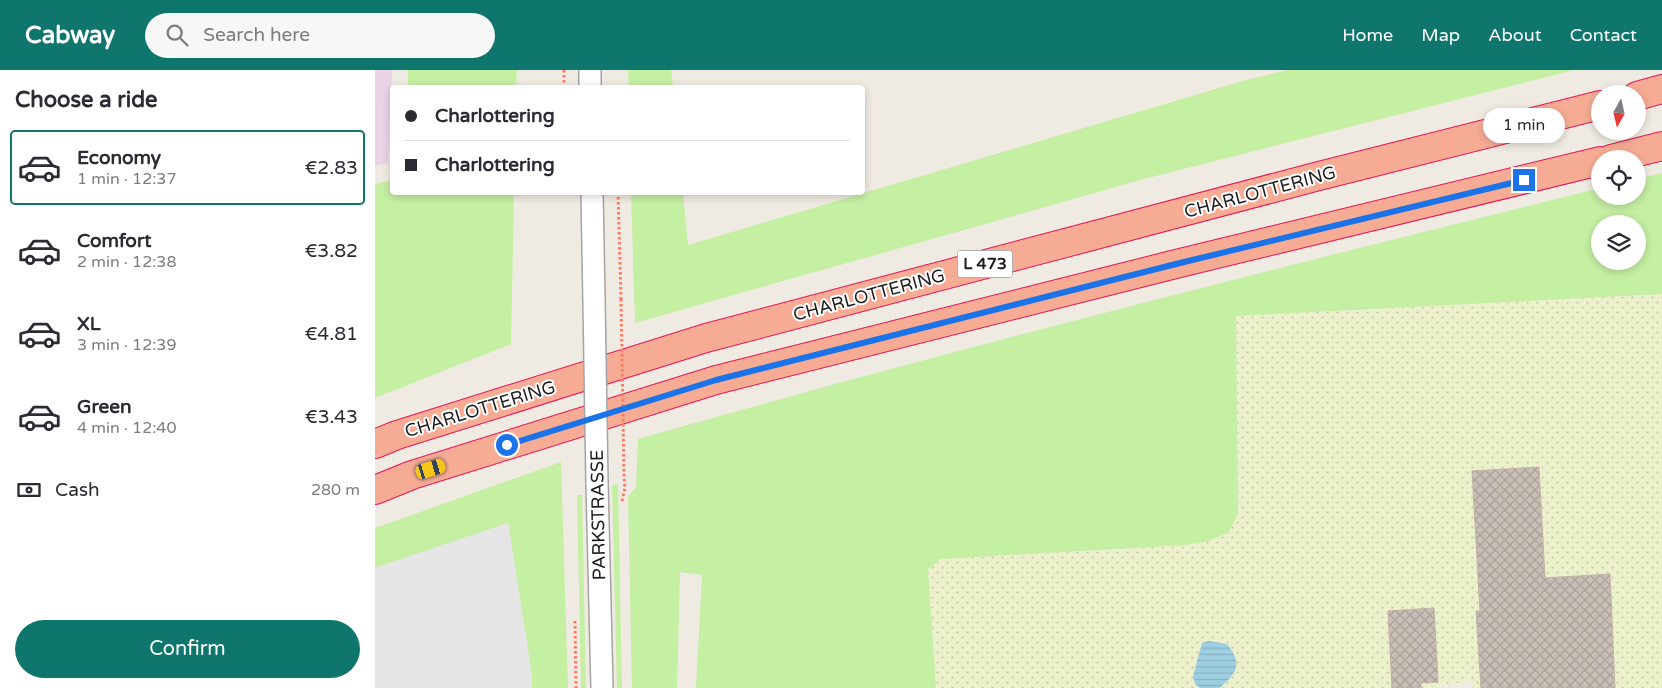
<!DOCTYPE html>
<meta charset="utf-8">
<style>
:root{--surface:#fff;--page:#f7f7f7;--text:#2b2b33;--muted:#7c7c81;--line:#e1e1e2;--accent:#0f766e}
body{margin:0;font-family:"Varela Round",sans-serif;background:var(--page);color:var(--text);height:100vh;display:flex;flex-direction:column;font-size:19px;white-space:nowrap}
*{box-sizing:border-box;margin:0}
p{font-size:16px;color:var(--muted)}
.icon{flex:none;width:28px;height:28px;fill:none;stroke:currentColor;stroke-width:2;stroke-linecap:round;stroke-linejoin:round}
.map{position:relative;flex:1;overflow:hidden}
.drawer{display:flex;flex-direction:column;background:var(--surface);width:375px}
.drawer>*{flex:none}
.banner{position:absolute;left:15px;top:15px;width:475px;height:110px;border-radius:5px;box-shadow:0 2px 8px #0003;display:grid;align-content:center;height:110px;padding:0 15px;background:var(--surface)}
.needle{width:32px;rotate:188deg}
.fabs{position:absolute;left:1216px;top:15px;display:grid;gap:10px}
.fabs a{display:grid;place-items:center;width:55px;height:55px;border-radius:50%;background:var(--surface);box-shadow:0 2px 8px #0003;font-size:25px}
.end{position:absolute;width:22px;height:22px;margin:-11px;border:6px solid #1a73e8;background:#fff;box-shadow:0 0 0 2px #fff}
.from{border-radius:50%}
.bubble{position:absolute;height:35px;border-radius:18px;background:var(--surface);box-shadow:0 2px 8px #0003;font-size:16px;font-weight:600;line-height:35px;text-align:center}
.car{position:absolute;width:15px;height:30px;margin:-15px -8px;border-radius:6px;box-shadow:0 0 4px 1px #0007;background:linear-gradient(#f5c518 24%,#345 0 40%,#f5c518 0 76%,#345 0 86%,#f5c518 0)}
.banner b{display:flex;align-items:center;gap:18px;height:48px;font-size:19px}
.banner b+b{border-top:1px solid var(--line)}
.banner i{width:12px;height:12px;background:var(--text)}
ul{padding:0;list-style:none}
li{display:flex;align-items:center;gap:15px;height:75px;margin:0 10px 8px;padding:0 5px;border:2px solid transparent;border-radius:5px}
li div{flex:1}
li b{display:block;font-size:19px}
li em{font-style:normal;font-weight:600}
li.selected{border-color:var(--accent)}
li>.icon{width:45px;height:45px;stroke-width:1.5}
h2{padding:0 15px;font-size:22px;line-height:60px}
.pay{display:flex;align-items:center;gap:12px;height:55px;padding:0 15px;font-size:19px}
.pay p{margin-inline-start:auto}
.primary-button{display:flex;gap:10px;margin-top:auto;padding:10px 15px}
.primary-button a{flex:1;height:58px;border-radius:30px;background:var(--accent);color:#fff;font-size:20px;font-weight:600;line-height:58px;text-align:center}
header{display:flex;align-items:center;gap:30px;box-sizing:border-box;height:70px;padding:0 25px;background:var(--accent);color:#fff}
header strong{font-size:24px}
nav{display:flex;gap:28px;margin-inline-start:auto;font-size:18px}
.search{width:350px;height:45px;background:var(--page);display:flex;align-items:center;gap:12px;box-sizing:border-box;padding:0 18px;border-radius:28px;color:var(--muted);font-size:19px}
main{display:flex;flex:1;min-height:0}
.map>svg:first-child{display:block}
.industrial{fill:#e9d3e4}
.farmland{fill:url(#farmland-dots)}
.grass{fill:#c5efa3;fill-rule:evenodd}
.parking{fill:#e5e5e5}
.water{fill:url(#water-rules)}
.building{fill:url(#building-cross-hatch);stroke:#c2b2a3}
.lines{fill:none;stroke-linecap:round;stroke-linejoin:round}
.minor-casing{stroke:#a4a4a4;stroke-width:24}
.trunk-casing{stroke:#e81455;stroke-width:30}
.path{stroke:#ff7963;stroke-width:3;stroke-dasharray:2.5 2.5;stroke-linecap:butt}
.minor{stroke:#fff;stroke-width:21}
.trunk{stroke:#f6ac94;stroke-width:28}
.minor-bridge-casing{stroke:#a4a4a4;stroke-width:24;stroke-linecap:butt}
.path-bridge{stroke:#ff7963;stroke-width:3;stroke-dasharray:2.5 2.5;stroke-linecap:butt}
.minor-bridge{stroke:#fff;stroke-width:21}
.route{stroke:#1a73e8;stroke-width:6}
.labels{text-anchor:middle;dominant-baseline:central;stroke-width:4;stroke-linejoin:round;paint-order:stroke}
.shield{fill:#fff;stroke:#616161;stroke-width:1}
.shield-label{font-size:16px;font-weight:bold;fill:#1d1d1d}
.street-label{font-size:18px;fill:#1d1d1d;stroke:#fff}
</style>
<header>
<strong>Cabway</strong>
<div class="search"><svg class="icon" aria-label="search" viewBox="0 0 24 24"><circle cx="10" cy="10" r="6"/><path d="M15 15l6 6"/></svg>Search here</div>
<nav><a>Home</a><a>Map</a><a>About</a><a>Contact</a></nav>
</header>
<main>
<section class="drawer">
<h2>Choose a ride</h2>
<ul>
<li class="selected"><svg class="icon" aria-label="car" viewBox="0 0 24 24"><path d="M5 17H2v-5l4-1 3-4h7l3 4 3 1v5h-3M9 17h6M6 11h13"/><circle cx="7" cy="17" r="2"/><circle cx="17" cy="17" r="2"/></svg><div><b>Economy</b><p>1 min · 12:37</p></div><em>€2.83</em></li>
<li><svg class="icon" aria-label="car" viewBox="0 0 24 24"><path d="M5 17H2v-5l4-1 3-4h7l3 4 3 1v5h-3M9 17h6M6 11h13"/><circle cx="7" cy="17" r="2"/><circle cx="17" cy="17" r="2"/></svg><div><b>Comfort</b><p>2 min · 12:38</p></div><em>€3.82</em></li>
<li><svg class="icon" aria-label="car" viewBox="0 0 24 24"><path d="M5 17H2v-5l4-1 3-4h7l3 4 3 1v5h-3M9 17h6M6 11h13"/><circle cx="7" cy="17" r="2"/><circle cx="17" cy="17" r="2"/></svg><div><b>XL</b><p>3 min · 12:39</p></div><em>€4.81</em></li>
<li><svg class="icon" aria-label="car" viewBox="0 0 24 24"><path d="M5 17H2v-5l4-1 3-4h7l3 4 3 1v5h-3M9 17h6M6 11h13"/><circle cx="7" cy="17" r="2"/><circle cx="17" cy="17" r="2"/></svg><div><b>Green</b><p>4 min · 12:40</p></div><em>€3.43</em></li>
</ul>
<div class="pay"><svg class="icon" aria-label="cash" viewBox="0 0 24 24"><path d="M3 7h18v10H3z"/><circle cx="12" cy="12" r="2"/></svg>Cash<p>280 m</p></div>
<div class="primary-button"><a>Confirm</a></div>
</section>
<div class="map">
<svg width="1287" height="618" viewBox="0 0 1287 618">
<defs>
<pattern id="farmland-dots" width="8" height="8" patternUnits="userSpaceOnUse" patternTransform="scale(1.25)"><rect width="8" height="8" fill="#ecf0cb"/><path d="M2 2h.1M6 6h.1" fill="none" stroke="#cacdae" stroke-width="1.8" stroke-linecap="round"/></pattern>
<pattern id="water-rules" width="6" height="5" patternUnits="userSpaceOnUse" patternTransform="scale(1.25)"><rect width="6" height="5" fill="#9ecfe1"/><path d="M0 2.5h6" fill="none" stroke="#88b1c1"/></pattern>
<pattern id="building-cross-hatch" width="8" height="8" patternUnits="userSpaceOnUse" patternTransform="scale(1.25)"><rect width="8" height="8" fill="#c7beb5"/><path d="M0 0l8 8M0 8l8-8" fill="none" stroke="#aaa39b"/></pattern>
</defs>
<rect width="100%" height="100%" fill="#efebe2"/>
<!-- industrial -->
<polygon class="industrial" points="0,0 17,0 13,93 0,96"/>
<!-- farmland -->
<polygon class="farmland" points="1287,224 1287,618 1098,618 1097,611 1053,618 561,618 553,499 566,489 811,475 834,471 854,462 863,444 861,246"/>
<!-- grass -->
<g class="grass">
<polygon points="33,0 142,0 141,17 33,17"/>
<polygon points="253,0 296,0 298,17 254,17"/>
<polygon points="913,0 1199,0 769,109 260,253 256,123 308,123 313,175 871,10"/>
<path d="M1287,103v121l-426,22 2,198 -9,18 -20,9 -23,4 -245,14 -13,10 8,119h-240l6,-113 -22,-3 -3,116h-45l-4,-192 8,-8 2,-49c319,-91 640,-171 962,-251v8h37l1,-17zM1225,154h37v37h-37z"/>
<polygon points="17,110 18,122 139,123 136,274 0,328 0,114"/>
<polygon points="186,392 193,618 157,618 157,606 133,453 0,498 0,458"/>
<polygon points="243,414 247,618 242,618 237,415"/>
<polygon points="202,425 207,425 211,618 206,618"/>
</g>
<!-- parking -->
<polygon class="parking" points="133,453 157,606 157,618 0,618 0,498"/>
<!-- water -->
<path class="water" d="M834,571l18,3c16,19 10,30 -8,44h-19l-5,-4 -2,-8 9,-33z"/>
<!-- building -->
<g class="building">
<polygon points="1164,397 1170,508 1235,504 1240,618 1106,618 1101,541 1105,541 1097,401"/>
<polygon points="1059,538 1063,612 1046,613 1046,618 1017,618 1013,541"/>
</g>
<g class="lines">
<defs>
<g id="minor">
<polyline points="215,0 215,18"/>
<polyline points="217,122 219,230"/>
<polyline points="222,413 227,618"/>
</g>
<g id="trunk">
<polyline points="1262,26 1287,19"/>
<polyline points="1236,89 1287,76"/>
<polyline points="0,374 22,365 331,268 940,107 1225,35"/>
<polyline points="0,420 37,405 341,310 809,192 1225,91"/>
</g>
</defs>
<!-- minor casing -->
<use href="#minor" class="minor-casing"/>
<!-- trunk casing -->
<use href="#trunk" class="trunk-casing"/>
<!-- path -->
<g class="path">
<polyline points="189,0 189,18"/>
<polyline points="243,122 246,229"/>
<polyline points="247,431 250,418 249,405"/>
<polyline points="200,551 201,618"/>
</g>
<!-- minor -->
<use href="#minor" class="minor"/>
<!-- trunk -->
<use href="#trunk" class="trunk"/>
<defs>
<polyline id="minor-bridge" points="219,230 222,413"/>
</defs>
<!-- minor-bridge casing -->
<use href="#minor-bridge" class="minor-bridge-casing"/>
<!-- path-bridge -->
<polyline class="path-bridge" points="246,229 249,405"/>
<!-- minor-bridge -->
<use href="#minor-bridge" class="minor-bridge"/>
</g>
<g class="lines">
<!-- route -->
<polyline class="route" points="132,375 341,310 809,192 1149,110"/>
</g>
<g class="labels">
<!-- shield labels -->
<rect class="shield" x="582.5" y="180.5" width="55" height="27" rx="4"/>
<g class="shield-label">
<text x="610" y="194">L 473</text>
</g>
<!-- street labels -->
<g class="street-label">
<text transform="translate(885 122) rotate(-15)">CHARLOTTERING</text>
<text transform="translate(494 225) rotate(-15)">CHARLOTTERING</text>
<text transform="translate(105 339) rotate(-17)">CHARLOTTERING</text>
<text transform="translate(223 445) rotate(-91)">PARKSTRASSE</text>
</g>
</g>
</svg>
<div class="fabs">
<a><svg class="needle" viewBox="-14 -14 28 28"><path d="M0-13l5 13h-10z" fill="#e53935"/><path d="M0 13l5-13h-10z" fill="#7c7c81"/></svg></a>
<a><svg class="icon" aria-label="locate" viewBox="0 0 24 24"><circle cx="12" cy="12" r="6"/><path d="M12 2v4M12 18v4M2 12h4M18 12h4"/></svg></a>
<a><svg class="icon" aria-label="layers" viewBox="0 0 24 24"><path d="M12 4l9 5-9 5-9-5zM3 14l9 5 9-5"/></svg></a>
</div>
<i class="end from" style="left:132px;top:375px"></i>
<i class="end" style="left:1149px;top:110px"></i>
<div class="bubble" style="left:1108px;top:38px;width:82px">1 min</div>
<i class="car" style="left:56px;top:399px;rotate:73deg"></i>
<div class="banner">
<b><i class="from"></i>Charlottering</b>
<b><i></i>Charlottering</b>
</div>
</div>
</main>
